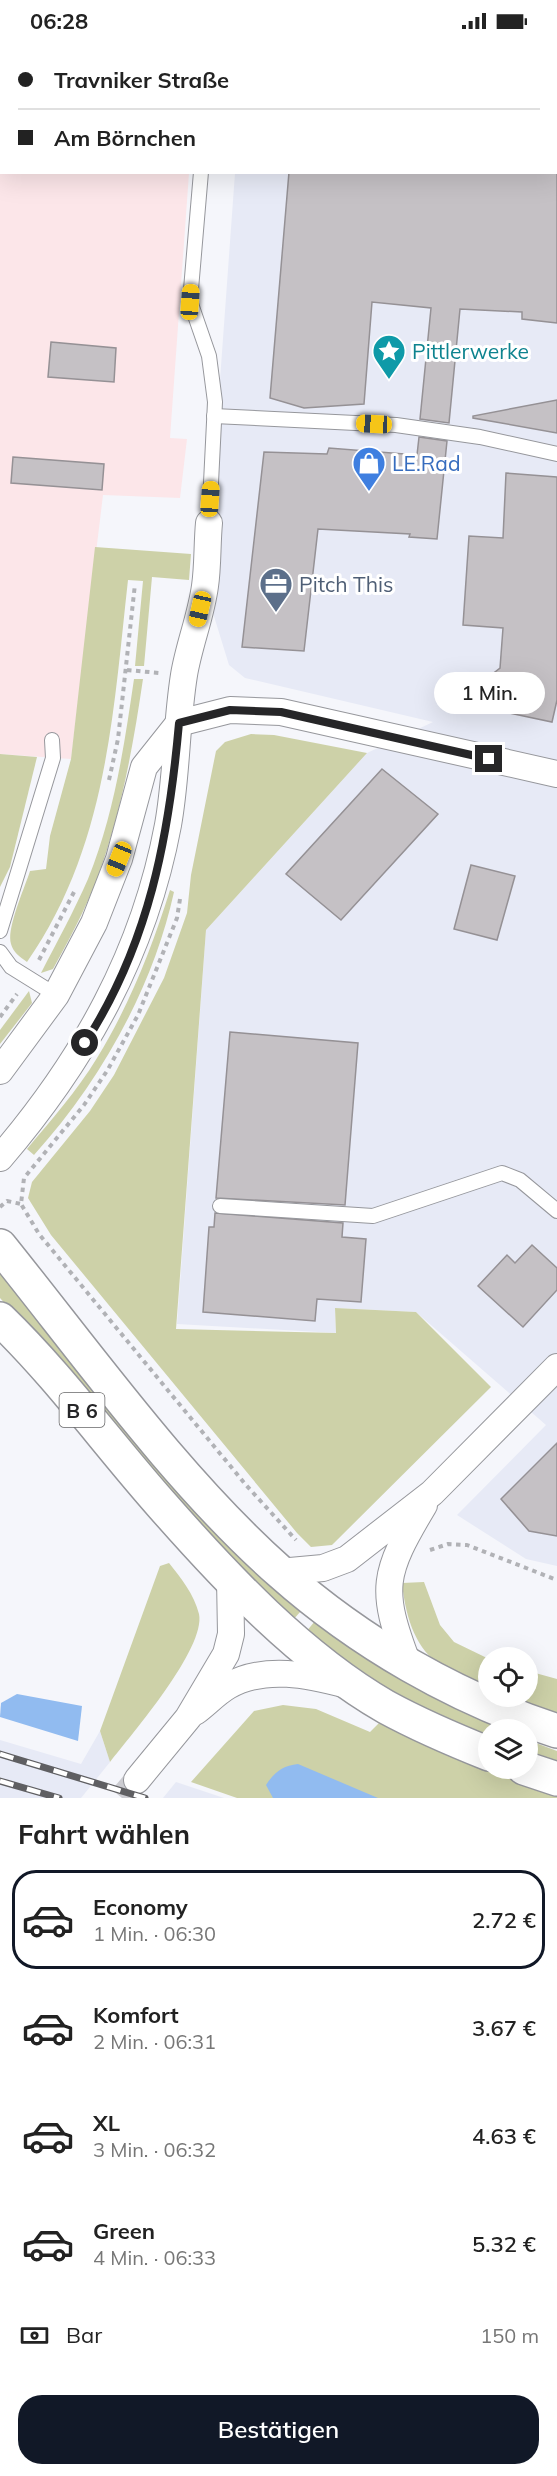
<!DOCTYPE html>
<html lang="de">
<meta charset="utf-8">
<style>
:root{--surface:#fff;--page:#f2f2f2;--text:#222;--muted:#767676;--line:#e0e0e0;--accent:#111827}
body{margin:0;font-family:Mulish,sans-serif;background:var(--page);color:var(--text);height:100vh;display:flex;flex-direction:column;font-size:22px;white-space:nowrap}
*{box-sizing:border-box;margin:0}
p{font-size:20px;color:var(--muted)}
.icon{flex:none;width:33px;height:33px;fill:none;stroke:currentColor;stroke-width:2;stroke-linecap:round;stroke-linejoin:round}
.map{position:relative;height:1756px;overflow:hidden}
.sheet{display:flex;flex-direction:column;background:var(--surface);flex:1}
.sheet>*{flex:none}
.top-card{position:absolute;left:0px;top:0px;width:558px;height:132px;box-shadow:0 6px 24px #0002;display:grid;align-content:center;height:132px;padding:0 18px;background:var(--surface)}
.tools{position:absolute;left:478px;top:1605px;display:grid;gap:12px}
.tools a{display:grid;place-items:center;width:60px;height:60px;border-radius:50%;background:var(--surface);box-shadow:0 6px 24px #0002;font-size:30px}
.end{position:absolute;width:27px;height:27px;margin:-14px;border:8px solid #262628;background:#fff;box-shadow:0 0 0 3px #fff}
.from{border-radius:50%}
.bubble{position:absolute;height:42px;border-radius:21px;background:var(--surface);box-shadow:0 6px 24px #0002;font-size:20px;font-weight:600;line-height:42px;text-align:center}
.car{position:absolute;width:18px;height:36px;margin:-18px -9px;border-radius:8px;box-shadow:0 0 4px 2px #0007;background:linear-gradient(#f5c518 24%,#345 0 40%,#f5c518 0 76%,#345 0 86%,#f5c518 0)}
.top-card b{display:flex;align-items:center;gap:21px;height:57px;font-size:22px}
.top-card b+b{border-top:2px solid var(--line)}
.top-card i{width:15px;height:15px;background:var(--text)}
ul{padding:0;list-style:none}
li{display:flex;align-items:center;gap:18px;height:99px;margin:0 12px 9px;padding:0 6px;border:3px solid transparent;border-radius:24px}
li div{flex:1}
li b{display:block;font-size:22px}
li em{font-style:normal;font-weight:600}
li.current{border-color:var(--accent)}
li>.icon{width:54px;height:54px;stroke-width:1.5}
h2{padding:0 18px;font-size:27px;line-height:72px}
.pay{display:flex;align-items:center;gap:15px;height:66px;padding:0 18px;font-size:22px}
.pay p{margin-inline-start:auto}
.button{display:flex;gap:12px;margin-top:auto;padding:12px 18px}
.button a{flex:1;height:69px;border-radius:24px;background:var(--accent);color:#fff;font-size:24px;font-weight:600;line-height:69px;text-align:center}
.status{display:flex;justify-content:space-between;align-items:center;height:42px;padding:0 30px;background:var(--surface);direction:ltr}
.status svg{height:16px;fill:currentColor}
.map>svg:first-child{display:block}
.built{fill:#e7eaf6}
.industrial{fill:#fce6e9}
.green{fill:#cdd1a8}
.water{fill:#91bbf0}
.building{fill:#c5c1c5;stroke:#959195;stroke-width:1.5}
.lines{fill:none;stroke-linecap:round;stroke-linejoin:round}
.street-tunnel{stroke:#ccccd1;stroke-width:26;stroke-dasharray:26 13;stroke-linecap:butt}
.lane-casing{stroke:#96979c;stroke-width:16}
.street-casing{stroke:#96979c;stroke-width:28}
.primary-casing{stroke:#96979c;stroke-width:36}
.path{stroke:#b1b2b6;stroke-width:4;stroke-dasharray:4.5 4.5;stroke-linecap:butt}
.lane{stroke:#fff;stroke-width:14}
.street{stroke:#fff;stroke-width:26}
.primary{stroke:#fff;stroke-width:33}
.rail-casing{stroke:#5f5f62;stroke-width:7}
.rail{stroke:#fff;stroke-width:4.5;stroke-dasharray:14;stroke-linecap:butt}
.route{stroke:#262628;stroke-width:8}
.labels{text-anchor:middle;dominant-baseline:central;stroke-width:6;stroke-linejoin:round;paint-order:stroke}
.shield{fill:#fff;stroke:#676768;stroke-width:1.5}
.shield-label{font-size:20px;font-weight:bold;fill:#262628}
.culture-label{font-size:21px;fill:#0d838f;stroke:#fff;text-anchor:start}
.shop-label{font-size:21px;fill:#366cbe;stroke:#fff;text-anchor:start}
.service-label{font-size:21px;fill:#4e5e75;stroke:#fff;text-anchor:start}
</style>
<div class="status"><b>06:28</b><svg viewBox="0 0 49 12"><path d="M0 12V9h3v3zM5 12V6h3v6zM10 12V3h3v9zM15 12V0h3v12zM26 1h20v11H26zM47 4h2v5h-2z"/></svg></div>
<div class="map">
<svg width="557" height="1756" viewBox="0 0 557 1756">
<rect width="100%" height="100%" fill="#f5f6fb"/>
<!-- built -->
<g class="built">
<polygon points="245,0 557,0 557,1524 526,1517 457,1473 546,1383 416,1270 335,1266 336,1291 177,1282 206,888 367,711 433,680 245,636 229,623 205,545 235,131 556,130 556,2"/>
<polygon points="100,1689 110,1720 81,1756 0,1756 0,1698 81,1722"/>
<polygon points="176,1740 224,1756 163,1756"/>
</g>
<!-- industrial -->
<polygon class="industrial" points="0,0 199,0 2,2 2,130 189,131 170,396 187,397 180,456 103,453 71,717 0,712"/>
<!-- green -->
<g class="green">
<path d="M95,505l96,7 -2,26 -37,-3 -8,89h-9l8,-85 -15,-1c-15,134 -21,267 -101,382 -7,-5 -14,-10 -16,-18 -5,-15 14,-57 19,-73l16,-2 4,-33 21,-77z"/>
<path d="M134,637h9c-10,68 -22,135 -46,200 -12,31 -28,61 -44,90l-12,4c16,-31 33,-62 47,-94 26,-64 36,-132 46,-200z"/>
<polygon points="251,692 274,693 367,711 206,888 176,1287 336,1291 335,1266 416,1270 491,1345 332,1503 311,1505 297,1491 51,1193 28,1156 32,1140 90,1069 114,1033 164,936 187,871 191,833 216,709 225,700"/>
<polygon points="0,712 37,715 10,825 0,845"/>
<path d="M170,848l4,2c-21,96 -74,190 -140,263l-7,-6c24,-29 50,-58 70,-91 32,-52 55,-110 73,-168z"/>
<polygon points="29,949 32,961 0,1002 0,988"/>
<polygon points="0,1230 59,1305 301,1569 292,1579 258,1547 0,1256"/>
<path d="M169,1521c12,15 25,31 30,51 7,34 -67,120 -89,148l-10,-31 60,-165z"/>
<path d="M424,1540l16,43 14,17 35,17v29c-16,-8 -36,-14 -51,-25 -25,-17 -33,-52 -36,-80z"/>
<path d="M315,1579c59,44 120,77 186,108l-12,1v10l-91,-44 -92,-64z"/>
<polygon points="528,1629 557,1637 557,1673 510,1655 528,1654"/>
<polygon points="283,1663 316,1667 370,1690 379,1681 534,1746 557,1753 557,1756 237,1756 191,1740 254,1669"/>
<polygon points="528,1698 557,1709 557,1721 528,1712"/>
</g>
<!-- water -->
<g class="water">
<polygon points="17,1652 82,1664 78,1699 0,1675 1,1661"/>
<path d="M298,1722l80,34h-105l-7,-13c9,-14 17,-19 32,-21z"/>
</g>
<!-- building -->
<g class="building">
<polygon points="289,130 557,130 557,281 522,277 522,270 460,267 449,381 420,377 431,266 372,260 364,362 304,366 270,356"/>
<polygon points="51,300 116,306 114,340 48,335"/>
<polygon points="557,358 557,391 473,376 473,374"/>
<polygon points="419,395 447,399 437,497 409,495 410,492 318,487 304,609 242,605 264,410 327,412 329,406 417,413"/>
<polygon points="13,415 104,422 102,448 11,441"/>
<polygon points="506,431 557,435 557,658 552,680 476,664 473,647 500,626 503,586 463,583 469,494 503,496"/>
<polygon points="382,727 438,772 341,878 286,832"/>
<polygon points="471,823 515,834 497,898 454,887"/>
<polygon points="230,990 358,1001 345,1163 216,1156"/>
<polygon points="215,1171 343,1181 342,1195 366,1197 361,1260 317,1257 315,1279 203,1270 209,1185 214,1185"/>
<polygon points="532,1203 557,1226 557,1248 523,1285 478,1244 507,1213 515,1221"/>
<polygon points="557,1401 557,1494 529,1489 501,1457"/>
</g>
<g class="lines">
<!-- street-tunnel -->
<polyline class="street-tunnel" points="122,1756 137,1738"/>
<defs>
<g id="lane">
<polyline points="211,2 211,0"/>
<polyline points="201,130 190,259 209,314 215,360 209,481"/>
<polyline points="214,374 396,383 480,395 557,412"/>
<polyline points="0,889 53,716 52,698"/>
<polyline points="0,910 11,925 56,953"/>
<polyline points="220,1164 373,1174 502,1131 520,1138 557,1169"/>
</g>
<g id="street">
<polyline points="179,681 230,668 281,670 557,732"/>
<polyline points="0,1029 56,953 94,881 119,817 144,725 179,681"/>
<path d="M0,1116c84,-98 144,-205 168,-333 9,-50 8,-100 16,-150 5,-30 17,-59 21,-89 3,-20 2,-42 4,-63"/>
<polyline points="279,1530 323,1526 347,1517 432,1451 557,1325"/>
<path d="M408,1622c-29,-76 -25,-90 16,-159"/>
<path d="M195,1670c11,-8 21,-19 33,-26 37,-21 81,-11 119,-1"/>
<polyline points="137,1738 188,1676 226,1612 231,1592 230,1537"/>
</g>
<g id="primary">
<path d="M0,1204c87,108 177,235 280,326 80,71 176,126 277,159"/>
<path d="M0,1277c59,57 107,124 161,185 64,73 140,154 225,203 33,18 68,33 103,47"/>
<polyline points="524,1726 557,1737"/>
</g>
</defs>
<!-- lane casing -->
<use href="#lane" class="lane-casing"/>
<!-- street casing -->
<use href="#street" class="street-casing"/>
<!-- primary casing -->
<use href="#primary" class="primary-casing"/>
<!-- path -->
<g class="path">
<polyline points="127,628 159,631"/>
<polyline points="109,738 118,697 135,542"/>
<polyline points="180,857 177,876 138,973 107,1029 84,1063 24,1136 21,1162 39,1192 246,1443 296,1498"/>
<polyline points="39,918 74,850"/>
<polyline points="0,975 17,952"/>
<polyline points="0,1165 7,1159 21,1162"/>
<polyline points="430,1508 448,1502 467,1503 557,1538"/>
</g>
<!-- lane -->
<use href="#lane" class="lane"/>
<!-- street -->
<use href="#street" class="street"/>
<!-- primary -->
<use href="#primary" class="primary"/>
<defs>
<g id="rail">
<polyline points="0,1712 145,1756"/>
<polyline points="0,1739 59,1756"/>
</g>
</defs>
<!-- rail casing -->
<use href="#rail" class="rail-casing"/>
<!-- rail -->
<use href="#rail" class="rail"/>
</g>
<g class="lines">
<!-- route -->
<path class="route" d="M85,1001c64,-99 84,-206 94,-320l51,-13 51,2 208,47"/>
</g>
<!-- icons -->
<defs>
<symbol id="sight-pin" viewBox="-11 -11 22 30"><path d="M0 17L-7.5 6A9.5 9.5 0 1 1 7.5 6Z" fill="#0f9aa8" stroke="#fff"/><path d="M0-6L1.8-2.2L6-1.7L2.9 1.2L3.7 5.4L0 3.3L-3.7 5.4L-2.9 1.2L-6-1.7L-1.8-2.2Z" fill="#fff"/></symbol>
<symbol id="shop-pin" viewBox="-11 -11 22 30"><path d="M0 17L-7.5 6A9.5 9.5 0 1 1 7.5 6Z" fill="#3f7fe0" stroke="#fff"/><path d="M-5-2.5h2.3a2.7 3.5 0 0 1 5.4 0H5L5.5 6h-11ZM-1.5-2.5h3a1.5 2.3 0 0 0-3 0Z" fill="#fff"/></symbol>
<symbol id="office-pin" viewBox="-11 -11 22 30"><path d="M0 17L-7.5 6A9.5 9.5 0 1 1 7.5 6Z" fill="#5c6f8a" stroke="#fff"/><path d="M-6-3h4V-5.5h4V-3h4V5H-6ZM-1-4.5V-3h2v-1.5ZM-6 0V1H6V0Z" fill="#fff"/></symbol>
</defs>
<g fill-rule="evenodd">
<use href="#sight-pin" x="370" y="290" width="38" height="52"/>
<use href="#shop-pin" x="350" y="402" width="38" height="52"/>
<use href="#office-pin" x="257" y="523" width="38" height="52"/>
</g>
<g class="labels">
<!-- shield labels -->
<rect class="shield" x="59.5" y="1351" width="45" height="34" rx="4.5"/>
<g class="shield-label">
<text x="82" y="1368">B 6</text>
</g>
<!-- culture labels -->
<g class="culture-label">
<text x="412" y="309">Pittlerwerke</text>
</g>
<!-- shop labels -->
<g class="shop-label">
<text x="392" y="421">LE.Rad</text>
</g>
<!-- service labels -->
<g class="service-label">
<text x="299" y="542">Pitch This</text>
</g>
</g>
</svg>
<div class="tools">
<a><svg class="icon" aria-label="locate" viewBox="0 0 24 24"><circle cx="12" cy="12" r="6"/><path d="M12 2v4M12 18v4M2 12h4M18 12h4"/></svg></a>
<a><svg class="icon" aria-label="layers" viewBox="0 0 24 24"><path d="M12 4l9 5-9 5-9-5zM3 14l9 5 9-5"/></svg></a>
</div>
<i class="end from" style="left:85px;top:1001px"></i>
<i class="end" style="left:489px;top:717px"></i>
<div class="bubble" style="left:434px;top:630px;width:111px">1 Min.</div>
<i class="car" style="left:190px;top:260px;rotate:4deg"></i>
<i class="car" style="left:374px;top:382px;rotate:273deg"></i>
<i class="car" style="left:210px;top:457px;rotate:4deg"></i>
<i class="car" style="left:200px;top:567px;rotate:193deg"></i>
<i class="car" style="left:119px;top:817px;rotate:202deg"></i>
<div class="top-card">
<b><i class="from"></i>Travniker Straße</b>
<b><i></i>Am Börnchen</b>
</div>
</div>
<section class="sheet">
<h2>Fahrt wählen</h2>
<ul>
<li class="current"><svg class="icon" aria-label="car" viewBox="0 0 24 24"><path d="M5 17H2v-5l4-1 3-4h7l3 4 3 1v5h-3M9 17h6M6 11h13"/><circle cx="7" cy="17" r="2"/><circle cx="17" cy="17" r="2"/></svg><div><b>Economy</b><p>1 Min. · 06:30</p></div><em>2.72 €</em></li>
<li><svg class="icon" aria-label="car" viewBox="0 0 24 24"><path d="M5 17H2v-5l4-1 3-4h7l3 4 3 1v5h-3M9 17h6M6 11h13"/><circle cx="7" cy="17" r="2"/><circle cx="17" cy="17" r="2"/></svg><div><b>Komfort</b><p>2 Min. · 06:31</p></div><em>3.67 €</em></li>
<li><svg class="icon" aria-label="car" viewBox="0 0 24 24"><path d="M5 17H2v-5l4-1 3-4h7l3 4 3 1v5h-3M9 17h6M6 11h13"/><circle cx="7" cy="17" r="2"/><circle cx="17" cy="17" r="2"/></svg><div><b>XL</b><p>3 Min. · 06:32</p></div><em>4.63 €</em></li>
<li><svg class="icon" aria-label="car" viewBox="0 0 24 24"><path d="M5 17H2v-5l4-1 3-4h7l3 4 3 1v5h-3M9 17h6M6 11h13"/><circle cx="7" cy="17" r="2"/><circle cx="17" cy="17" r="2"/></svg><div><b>Green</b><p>4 Min. · 06:33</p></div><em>5.32 €</em></li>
</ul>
<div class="pay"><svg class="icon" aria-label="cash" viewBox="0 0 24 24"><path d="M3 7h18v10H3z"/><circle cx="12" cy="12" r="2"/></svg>Bar<p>150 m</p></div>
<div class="button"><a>Bestätigen</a></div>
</section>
